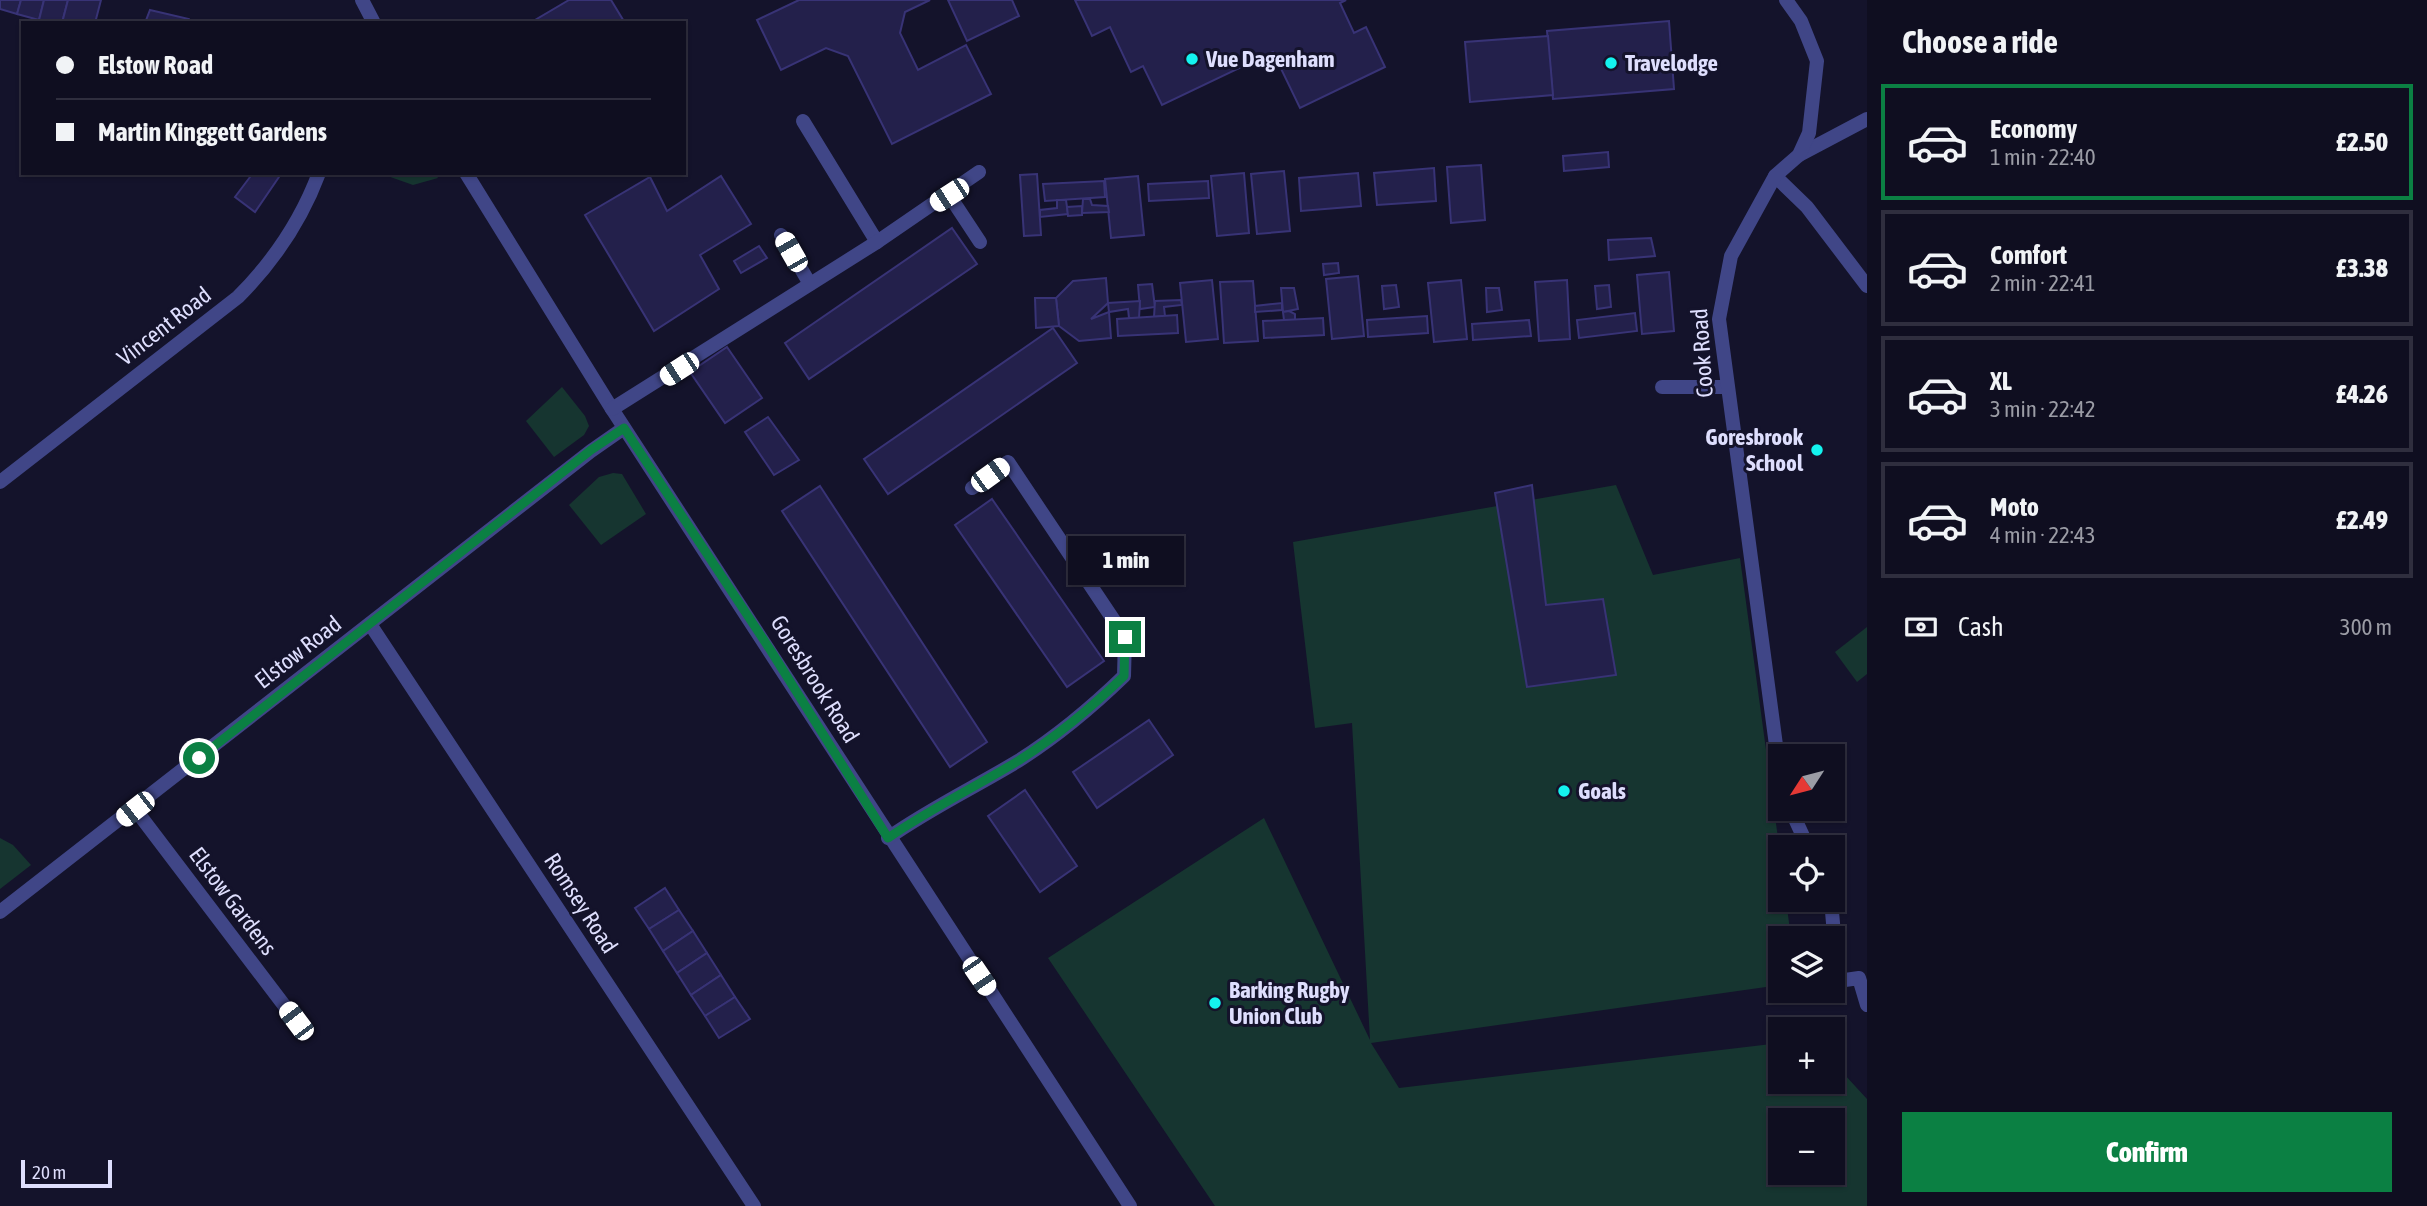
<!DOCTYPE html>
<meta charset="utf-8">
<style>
:root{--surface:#0f0e20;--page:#181729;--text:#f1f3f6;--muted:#9b9ca5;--line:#2f2e3e;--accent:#0b8043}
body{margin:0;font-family:"Asap Condensed",sans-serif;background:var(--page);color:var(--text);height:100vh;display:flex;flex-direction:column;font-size:26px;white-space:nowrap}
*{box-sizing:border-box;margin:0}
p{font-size:23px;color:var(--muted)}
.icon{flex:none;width:38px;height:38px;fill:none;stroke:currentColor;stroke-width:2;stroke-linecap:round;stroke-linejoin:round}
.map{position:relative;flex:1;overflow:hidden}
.details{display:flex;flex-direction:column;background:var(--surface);width:560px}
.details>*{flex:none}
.top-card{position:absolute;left:21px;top:21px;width:665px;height:154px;border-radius:0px;box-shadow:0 2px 5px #0004,0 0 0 2px var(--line);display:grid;align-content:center;height:154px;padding:0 35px;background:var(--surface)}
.needle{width:46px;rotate:234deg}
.controls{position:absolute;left:1768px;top:744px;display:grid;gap:14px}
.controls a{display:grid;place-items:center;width:77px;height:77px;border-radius:0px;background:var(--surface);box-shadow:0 2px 5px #0004,0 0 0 2px var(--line);font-size:35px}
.scale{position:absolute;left:21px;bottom:18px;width:91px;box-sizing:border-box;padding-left:7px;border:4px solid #dedefd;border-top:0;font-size:19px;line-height:24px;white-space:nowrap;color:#dedefd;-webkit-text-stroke:5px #14132b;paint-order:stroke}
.end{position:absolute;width:32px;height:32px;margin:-16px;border:9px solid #0b8043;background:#fff;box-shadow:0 0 0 4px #fff}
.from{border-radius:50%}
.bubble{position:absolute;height:49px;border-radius:0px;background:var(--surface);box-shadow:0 2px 5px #0004,0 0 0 2px var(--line);font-size:23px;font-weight:800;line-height:49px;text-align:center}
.car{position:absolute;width:21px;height:42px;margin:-21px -10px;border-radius:9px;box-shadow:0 0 5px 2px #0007;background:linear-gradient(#fff 24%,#345 0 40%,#fff 0 76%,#345 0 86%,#fff 0)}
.top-card b{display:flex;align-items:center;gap:24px;height:66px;font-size:26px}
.top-card b+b{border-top:2px solid var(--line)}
.top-card i{width:18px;height:18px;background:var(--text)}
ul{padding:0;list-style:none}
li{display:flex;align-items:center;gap:21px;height:116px;margin:0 14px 10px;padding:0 21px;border:4px solid var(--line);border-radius:0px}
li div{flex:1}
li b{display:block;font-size:26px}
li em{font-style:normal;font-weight:800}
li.current{border-color:var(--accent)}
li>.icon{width:63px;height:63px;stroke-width:1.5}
h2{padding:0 35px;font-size:32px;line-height:84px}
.pay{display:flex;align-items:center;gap:18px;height:77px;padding:0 35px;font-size:26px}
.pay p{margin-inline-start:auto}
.action{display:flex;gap:14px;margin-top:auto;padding:14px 35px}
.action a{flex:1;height:80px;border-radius:0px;background:var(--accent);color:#fff;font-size:28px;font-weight:800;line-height:80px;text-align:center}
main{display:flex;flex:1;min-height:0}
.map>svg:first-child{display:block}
.green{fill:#163530;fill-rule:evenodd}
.building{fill:#23204b;stroke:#383376;stroke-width:2}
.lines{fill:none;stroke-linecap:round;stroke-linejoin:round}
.service{stroke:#404687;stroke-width:14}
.minor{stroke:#404687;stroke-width:14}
.route{stroke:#0b8043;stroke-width:9}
.poi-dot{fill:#14f3ef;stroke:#14132b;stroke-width:2.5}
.labels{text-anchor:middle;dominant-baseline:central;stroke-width:6;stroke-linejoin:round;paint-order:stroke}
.poi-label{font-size:23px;font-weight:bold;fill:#dedefd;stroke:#14132b;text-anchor:start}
.street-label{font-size:23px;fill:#dedefd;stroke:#14132b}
</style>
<main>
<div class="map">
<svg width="1867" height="1206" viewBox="0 0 1867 1206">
<rect width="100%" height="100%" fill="#14132b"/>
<!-- green -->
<g class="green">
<polygon points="379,173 435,173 438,178 413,185"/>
<polygon points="562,387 585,416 589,426 584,435 554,457 526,421"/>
<polygon points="613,473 622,474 646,514 601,545 569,505 599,477"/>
<path d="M1616,485l37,90 87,-17 40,295v47h6l5,38h-11v47l-409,58 28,45 381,-45v39h52v-21l35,38v107h-652l-167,-248 216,-140 106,222 -18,-317 -37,5 -22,-186zM1780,1120h52v52h-52z"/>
<polygon points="1867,627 1867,674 1857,682 1835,652"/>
<polygon points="0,838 13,845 31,865 0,889"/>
</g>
<!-- building -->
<g class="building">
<polygon points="0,0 21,0 17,14 0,9"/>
<polygon points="21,0 44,0 39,20 17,14"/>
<polygon points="44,0 68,0 62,23 39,20"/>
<polygon points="68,0 101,0 95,23 62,23"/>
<polygon points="569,0 611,0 625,23 530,23"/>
<polygon points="799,0 930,0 905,12 900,33 918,70 966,45 991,94 892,144 848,56 826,48 781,70 757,20"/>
<polygon points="948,0 1012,0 1019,16 967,41"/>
<polygon points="1075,0 1346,0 1340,3 1354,33 1366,27 1385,67 1300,108 1273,52 1162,105 1143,66 1131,72 1110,27 1092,36"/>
<polygon points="150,10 189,19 191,23 145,23"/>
<polygon points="1669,21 1674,89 1553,99 1547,31"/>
<polygon points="1548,36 1553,95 1470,102 1465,42"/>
<polygon points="1608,152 1609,167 1564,171 1563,156"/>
<polygon points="1481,165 1485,220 1451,223 1447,167"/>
<polygon points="1434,168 1436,201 1377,205 1374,173"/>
<polygon points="1284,171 1290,231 1257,234 1251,174"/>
<polygon points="248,173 277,173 279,177 255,212 235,197 250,177"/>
<polygon points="1244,173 1249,233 1217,236 1211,176"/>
<polygon points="1358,173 1361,206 1301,211 1299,178"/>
<polygon points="1037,174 1041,235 1024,236 1020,175"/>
<polygon points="721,176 751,224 700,255 719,289 654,331 585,215 650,177 667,211"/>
<polygon points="1138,176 1144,235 1111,238 1105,179"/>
<polygon points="1104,181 1105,197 1045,201 1043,184"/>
<polygon points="1208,181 1209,198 1149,201 1148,184"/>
<polygon points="1083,199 1090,199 1092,205 1108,206 1109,212 1082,213"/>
<polygon points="1057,200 1066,200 1068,214 1040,217 1040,210 1057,208"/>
<polygon points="1082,206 1082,215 1068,216 1067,207"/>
<polygon points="952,228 977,264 809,379 785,343"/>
<polygon points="1651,238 1655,256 1609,260 1608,240"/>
<polygon points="759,246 767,258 741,273 734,261"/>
<polygon points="1338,263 1339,273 1324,275 1323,264"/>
<polygon points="1669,272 1674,331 1642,334 1637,275"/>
<polygon points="1358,276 1364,336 1332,339 1326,279"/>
<polygon points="1106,278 1108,303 1091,319 1109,312 1111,338 1079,341 1059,326 1056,298 1073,281"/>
<polygon points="1212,280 1218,339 1186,342 1180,283"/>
<polygon points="1461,280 1467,339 1434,342 1428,283"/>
<polygon points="1567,280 1570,339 1539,341 1535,282"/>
<polygon points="1253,281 1258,341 1224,343 1220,282"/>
<polygon points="1152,284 1155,307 1140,309 1138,285"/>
<polygon points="1396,285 1399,307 1384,309 1382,286"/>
<polygon points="1609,285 1611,307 1597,309 1595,286"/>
<polygon points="1281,288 1294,288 1298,309 1283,312"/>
<polygon points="1486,288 1499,288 1502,310 1487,312"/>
<polygon points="1035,298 1056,298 1059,326 1036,328"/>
<polygon points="1181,300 1182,305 1164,307 1165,316 1154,317 1155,301"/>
<polygon points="1140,301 1139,318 1129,318 1128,309 1109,312 1108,303"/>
<polygon points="1282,303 1282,310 1255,312 1255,306"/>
<polygon points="1289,311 1295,314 1295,320 1284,320 1283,312"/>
<polygon points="1635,313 1637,331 1579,338 1577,320"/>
<polygon points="1177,315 1178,333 1118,336 1117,319"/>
<polygon points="1427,316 1428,333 1368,337 1367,320"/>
<polygon points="1323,318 1324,335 1264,338 1263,321"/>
<polygon points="1529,320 1531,336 1473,340 1472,324"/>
<polygon points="1053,328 1077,363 888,494 864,459"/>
<polygon points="727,347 762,398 725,423 690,372"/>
<polygon points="768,417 799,460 774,475 745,432"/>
<polygon points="1532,485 1546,605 1603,599 1616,675 1527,687 1495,493"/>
<polygon points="820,486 987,742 950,767 782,511"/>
<polygon points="992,499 1104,661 1067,687 955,525"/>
<polygon points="1149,720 1173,755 1097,808 1073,772"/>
<polygon points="1025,790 1077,866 1040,892 988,816"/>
<polygon points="665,888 679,910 649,929 635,908"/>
<polygon points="679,910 693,931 663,951 649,929"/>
<polygon points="693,931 707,953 677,973 663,951"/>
<polygon points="707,953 721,975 691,995 677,973"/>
<polygon points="721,975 735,997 705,1016 691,995"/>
<polygon points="735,997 750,1019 719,1038 705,1016"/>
</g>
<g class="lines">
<!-- service -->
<g class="service">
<polyline points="803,121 877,242"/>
<polyline points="1799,155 1867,119"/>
<polyline points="1775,176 1807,207 1867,286"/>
<polyline points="781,235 810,284"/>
<polyline points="1662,387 1726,387"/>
<polyline points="1838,981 1859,978 1867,1005"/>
</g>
<!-- minor -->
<g class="minor">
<polyline points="362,0 374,23"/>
<polyline points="466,173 612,409 1130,1206"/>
<polyline points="949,195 980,242"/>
<polyline points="612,409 877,242 979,172"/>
<path d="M0,482l238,-185c36,-36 63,-76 81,-124"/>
<polyline points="370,624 754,1206"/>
<polyline points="1780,775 1719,319 1731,256 1775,176 1799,155 1809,133 1817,61 1801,21 1786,0"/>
<polyline points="1790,808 1808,847"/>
<polyline points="135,809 296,1021"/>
<path d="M888,838c41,-29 87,-51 130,-77 38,-24 74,-54 106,-85l1,-39 -117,-175 -36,26"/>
<polyline points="1831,900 1838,981"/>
<polyline points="0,912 591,451 624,428"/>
</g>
</g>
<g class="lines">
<!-- route -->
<path class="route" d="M199,758l392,-308 33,-22 147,223 117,187c42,-29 87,-51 130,-77 38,-24 74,-54 106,-85l1,-39"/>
</g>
<!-- markers -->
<g class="poi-dot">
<circle cx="1192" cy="59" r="7"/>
<circle cx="1611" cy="63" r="7"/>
<circle cx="1817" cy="450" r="7"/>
<circle cx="1564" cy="791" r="7"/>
<circle cx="1215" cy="1003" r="7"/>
</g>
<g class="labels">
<!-- poi labels -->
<g class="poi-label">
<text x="1206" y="59">Vue Dagenham</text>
<text x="1625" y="63">Travelodge</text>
<text x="1803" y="437" text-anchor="end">Goresbrook<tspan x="1803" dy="26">School</tspan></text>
<text x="1578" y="791">Goals</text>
<text x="1229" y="990">Barking Rugby<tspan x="1229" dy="26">Union Club</tspan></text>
</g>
<!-- street labels -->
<g class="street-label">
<text transform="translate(164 326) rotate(-38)">Vincent Road</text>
<text transform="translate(1702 353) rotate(-94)">Cook Road</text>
<text transform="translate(298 652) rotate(-38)">Elstow Road</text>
<text transform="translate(815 679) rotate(58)">Goresbrook Road</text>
<text transform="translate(233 901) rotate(53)">Elstow Gardens</text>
<text transform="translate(581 903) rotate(57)">Romsey Road</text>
</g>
</g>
</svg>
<div class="controls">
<a><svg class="needle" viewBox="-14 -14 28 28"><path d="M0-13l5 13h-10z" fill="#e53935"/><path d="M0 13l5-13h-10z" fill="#9b9ca5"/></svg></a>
<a><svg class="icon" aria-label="locate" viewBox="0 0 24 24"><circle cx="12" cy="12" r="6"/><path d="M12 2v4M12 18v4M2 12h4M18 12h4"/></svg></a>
<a><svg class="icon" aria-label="layers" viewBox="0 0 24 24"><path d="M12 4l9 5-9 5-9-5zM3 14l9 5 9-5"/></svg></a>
<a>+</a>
<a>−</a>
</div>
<div class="scale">20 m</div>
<i class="end from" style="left:199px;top:758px"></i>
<i class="end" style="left:1125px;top:637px"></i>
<div class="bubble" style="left:1068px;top:536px;width:116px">1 min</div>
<i class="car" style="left:949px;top:195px;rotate:237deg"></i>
<i class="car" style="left:791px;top:252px;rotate:330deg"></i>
<i class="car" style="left:679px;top:369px;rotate:237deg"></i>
<i class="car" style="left:990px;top:475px;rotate:54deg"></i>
<i class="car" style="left:135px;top:809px;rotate:232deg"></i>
<i class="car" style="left:979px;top:976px;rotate:146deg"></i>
<i class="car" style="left:296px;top:1021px;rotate:323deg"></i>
<div class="top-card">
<b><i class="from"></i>Elstow Road</b>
<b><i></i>Martin Kinggett Gardens</b>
</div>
</div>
<section class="details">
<h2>Choose a ride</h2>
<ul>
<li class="current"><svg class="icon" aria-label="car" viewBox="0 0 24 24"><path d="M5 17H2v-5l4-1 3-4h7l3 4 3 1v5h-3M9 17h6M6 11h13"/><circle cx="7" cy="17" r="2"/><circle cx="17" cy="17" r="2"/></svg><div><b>Economy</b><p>1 min · 22:40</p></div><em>£2.50</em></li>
<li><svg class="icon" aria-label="car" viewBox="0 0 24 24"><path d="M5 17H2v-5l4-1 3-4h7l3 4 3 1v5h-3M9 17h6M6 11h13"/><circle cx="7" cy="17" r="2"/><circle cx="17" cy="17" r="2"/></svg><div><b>Comfort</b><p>2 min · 22:41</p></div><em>£3.38</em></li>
<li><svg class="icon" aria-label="car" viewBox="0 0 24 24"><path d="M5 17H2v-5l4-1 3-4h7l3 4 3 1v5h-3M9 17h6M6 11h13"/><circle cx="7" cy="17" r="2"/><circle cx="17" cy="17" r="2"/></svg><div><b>XL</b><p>3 min · 22:42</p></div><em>£4.26</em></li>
<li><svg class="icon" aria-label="car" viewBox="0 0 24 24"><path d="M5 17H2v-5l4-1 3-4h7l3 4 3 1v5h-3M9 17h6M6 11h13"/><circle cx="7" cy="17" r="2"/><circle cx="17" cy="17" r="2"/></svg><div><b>Moto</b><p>4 min · 22:43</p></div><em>£2.49</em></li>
</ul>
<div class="pay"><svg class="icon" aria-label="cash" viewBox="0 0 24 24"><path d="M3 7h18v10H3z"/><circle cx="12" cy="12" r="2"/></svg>Cash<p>300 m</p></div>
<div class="action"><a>Confirm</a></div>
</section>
</main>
